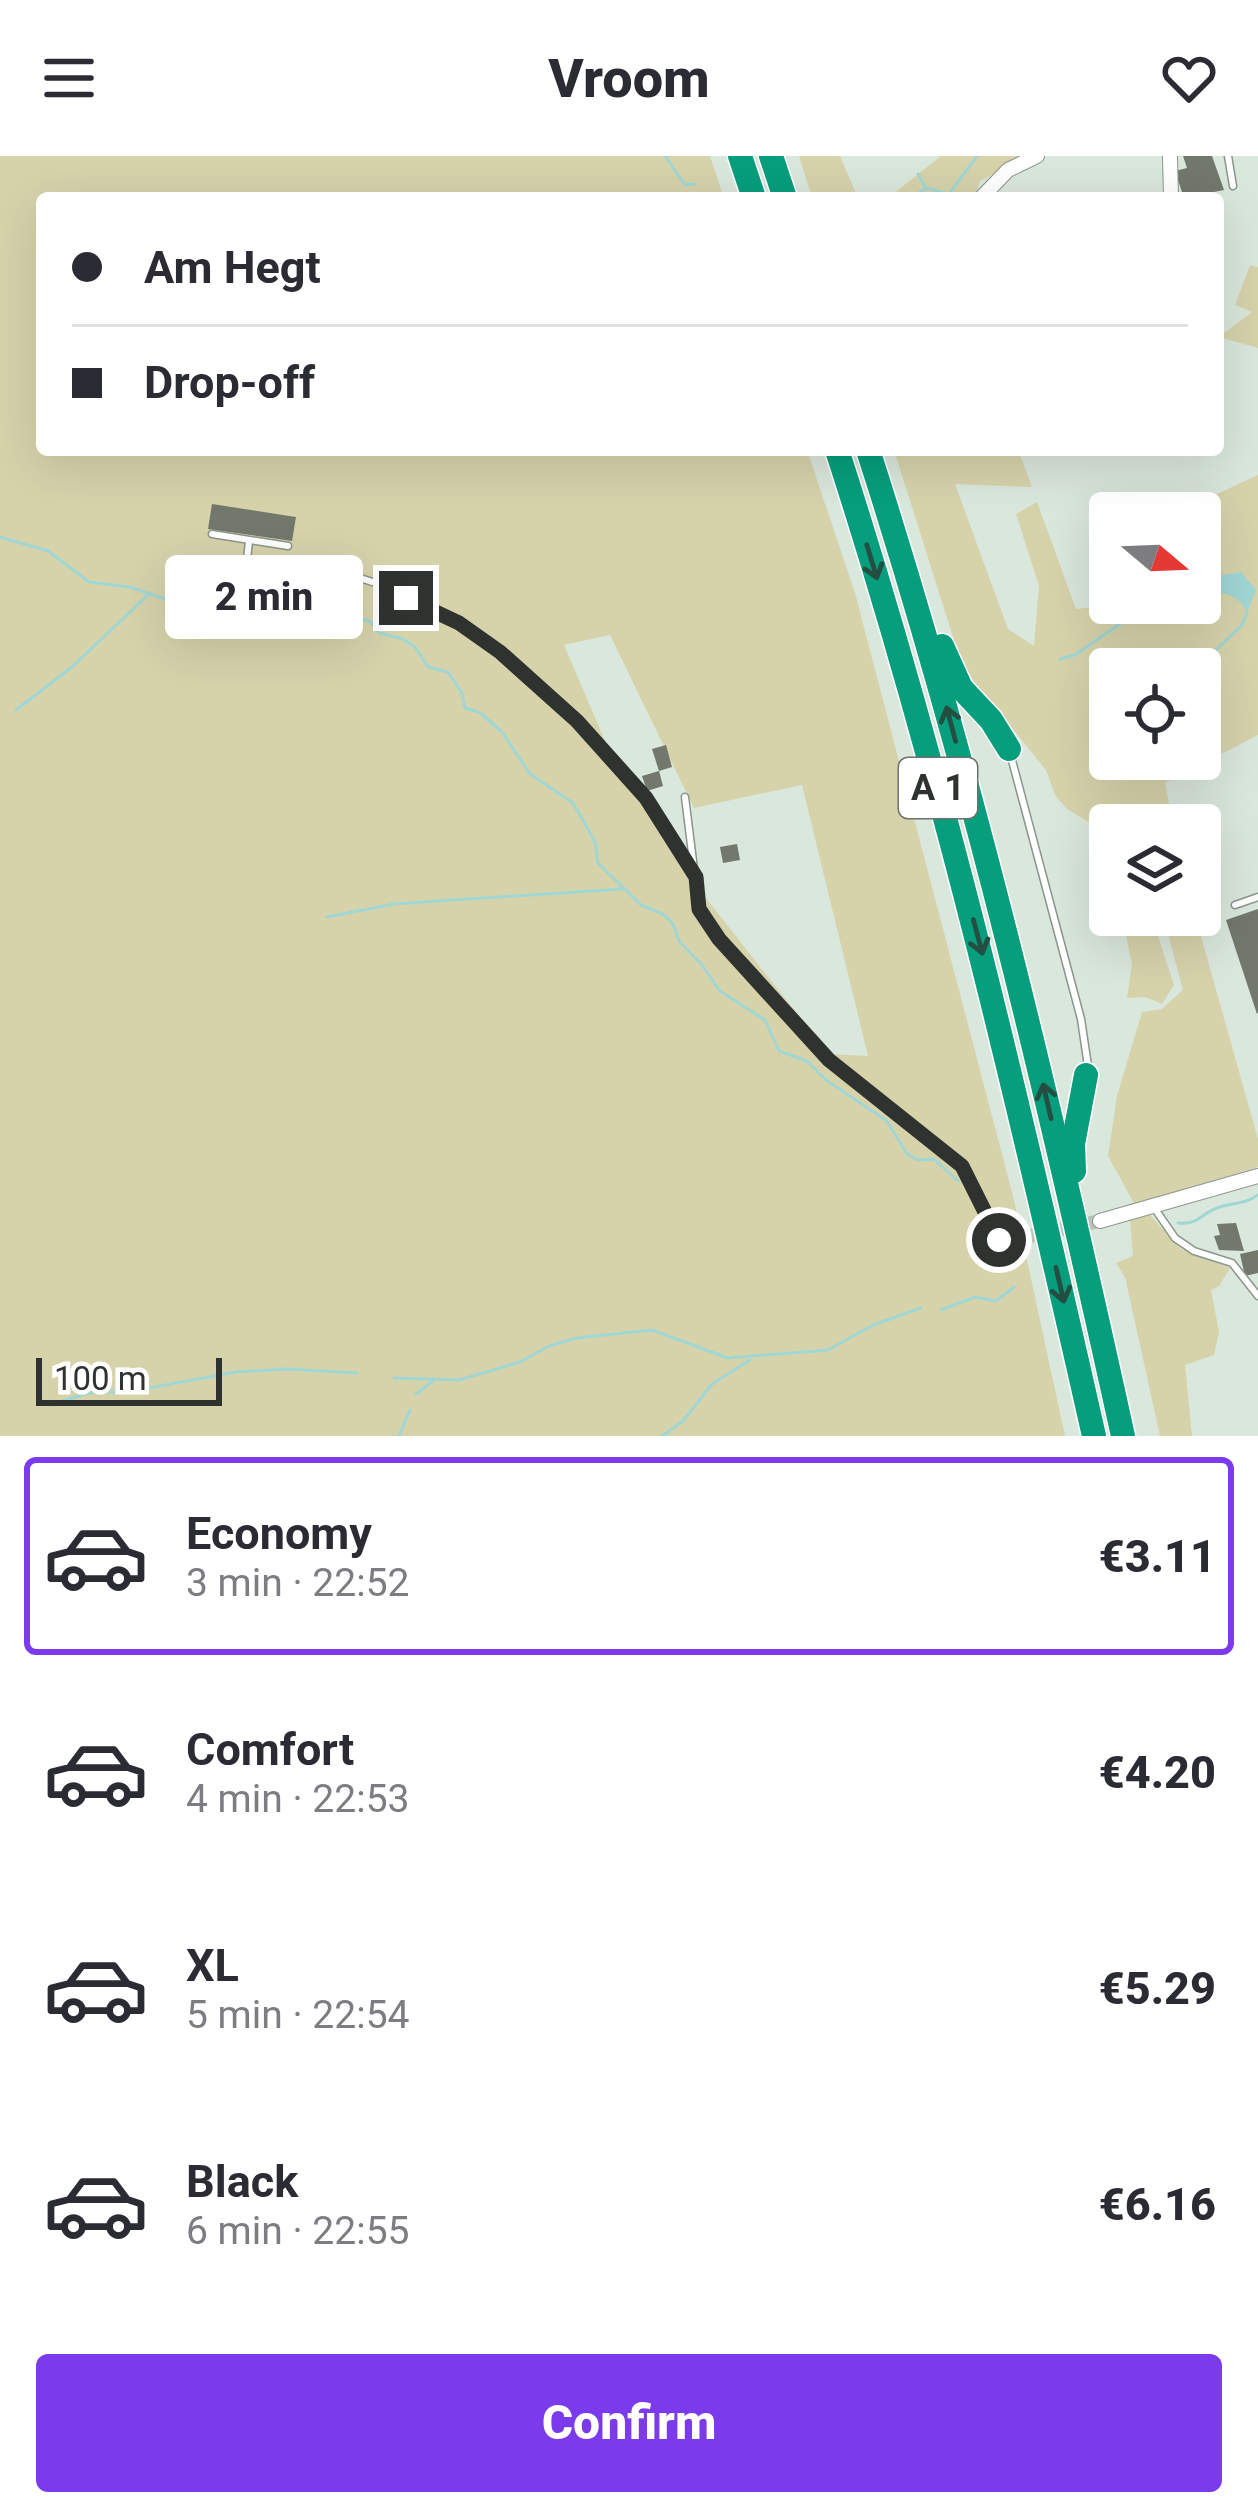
<!DOCTYPE html>
<meta charset="utf-8">
<style>
:root{--surface:#fff;--page:#f2f2f3;--text:#2b2b33;--muted:#7c7c81;--line:#e1e1e2;--accent:#7c3aed}
body{margin:0;font-family:Roboto,sans-serif;background:var(--page);color:var(--text);height:100vh;display:flex;flex-direction:column;font-size:45px;white-space:nowrap}
*{box-sizing:border-box;margin:0}
p{font-size:39px;color:var(--muted)}
.icon{flex:none;width:66px;height:66px;fill:none;stroke:currentColor;stroke-width:2;stroke-linecap:round;stroke-linejoin:round}
.map{position:relative;height:1280px;overflow:hidden}
.side{display:flex;flex-direction:column;background:var(--surface);flex:1}
.side>*{flex:none}
.guide{position:absolute;left:36px;top:36px;width:1188px;height:264px;border-radius:12px;box-shadow:0 12px 48px #0002;display:grid;align-content:center;height:264px;padding:0 36px;background:var(--surface)}
.needle{width:78px;rotate:109deg}
.tools{position:absolute;left:1089px;top:336px;display:grid;gap:24px}
.tools a{display:grid;place-items:center;width:132px;height:132px;border-radius:12px;background:var(--surface);box-shadow:0 12px 48px #0002;font-size:60px}
.scale{position:absolute;left:36px;bottom:30px;width:186px;box-sizing:border-box;padding-left:12px;border:6px solid #2f332f;border-top:0;font-size:33px;line-height:42px;white-space:nowrap;color:#2f332f;-webkit-text-stroke:9px #fff;paint-order:stroke}
.end{position:absolute;width:54px;height:54px;margin:-27px;border:15px solid #2f332f;background:#fff;box-shadow:0 0 0 6px #fff}
.from{border-radius:50%}
.bubble{position:absolute;height:84px;border-radius:12px;background:var(--surface);box-shadow:0 12px 48px #0002;font-size:39px;font-weight:800;line-height:84px;text-align:center}
.guide b{display:flex;align-items:center;gap:42px;height:114px;font-size:45px}
.guide b+b{border-top:3px solid var(--line)}
.guide i{width:30px;height:30px;background:var(--text)}
ul{padding:21px 0 0;list-style:none}
li{display:flex;align-items:center;gap:36px;height:198px;margin:0 24px 18px;padding:0 12px;border:6px solid transparent;border-radius:12px}
li div{flex:1}
li b{display:block;font-size:45px}
li em{font-style:normal;font-weight:800}
li.current{border-color:var(--accent)}
li>.icon{width:108px;height:108px;stroke-width:1.5}
.cta{display:flex;gap:24px;margin-top:auto;padding:24px 36px}
.cta a{flex:1;height:138px;border-radius:12px;background:var(--accent);color:#fff;font-size:48px;font-weight:800;line-height:138px;text-align:center}
header{display:flex;justify-content:space-between;align-items:center;height:156px;padding:0 36px;background:var(--surface);font-size:54px;font-weight:800}
.map>svg:first-child{display:block}
.green{fill:#d6d3ab;fill-rule:evenodd}
.water{fill:#a0d7d4}
.lines{fill:none;stroke-linecap:round;stroke-linejoin:round}
.stream{stroke:#a0d7d4;stroke-width:3}
.building{fill:#72786b}
.street-tunnel{stroke:#b8c3b9;stroke-width:14;stroke-dasharray:14 7;stroke-linecap:butt}
.lane-casing{stroke:#8a968c;stroke-width:9}
.street-casing{stroke:#8a968c;stroke-width:16}
.highway-casing{stroke:#fff;stroke-width:27}
.lane{stroke:#fff;stroke-width:6}
.street{stroke:#fff;stroke-width:14}
.highway{stroke:#069e7c;stroke-width:24}
.oneway{stroke:#254e42}
.route{stroke:#2f332f;stroke-width:15}
.labels{text-anchor:middle;dominant-baseline:central;stroke-width:12;stroke-linejoin:round;paint-order:stroke}
.shield{fill:#fff;stroke:#6d706d;stroke-width:3}
.shield-label{font-size:36px;font-weight:bold;fill:#2f332f}
</style>
<header><svg class="icon" aria-label="menu" viewBox="0 0 24 24"><path d="M4 6h16M4 12h16M4 18h16"/></svg>Vroom<svg class="icon" aria-label="heart" viewBox="0 0 24 24"><path d="M12 20l-8-8c-3-5 5-10 8-4 3-6 11-1 8 4z"/></svg></header>
<div class="map">
<svg width="1258" height="1280" viewBox="0 0 1258 1280">
<rect width="100%" height="100%" fill="#dae7dc"/>
<!-- green -->
<g class="green">
<path d="M0,0h710l14,42h-682v252h765l48,143 159,607 51,236h-1065zM610,479l84,173 108,-23 66,271 -39,-2 -150,-190 -40,-78 -31,-38 -44,-103z"/>
<polygon points="799,0 840,0 858,42 812,42"/>
<polygon points="941,0 1028,0 980,25 975,42 888,42"/>
<polygon points="1250,109 1258,111 1258,192 1219,181 1252,156 1235,149"/>
<path d="M894,294h124l14,37 -77,-3 53,145 26,17 5,-60 -23,-72 21,-12 39,107 57,-6h67v-90h-24l82,-38v260l-93,48 8,42h-63v10l-43,-26 -12,-14 -9,-25 -73,-90 -14,-24zM1110,513h90v90h-90z"/>
<polygon points="1122,759 1151,759 1174,829 1162,848 1145,841 1127,842 1132,808"/>
<polygon points="1163,759 1195,759 1258,983 1258,1011 1135,1049 1108,1000 1117,940 1142,856 1162,853 1183,834"/>
<polygon points="1150,1059 1181,1093 1230,1112 1219,1130 1211,1134 1219,1176 1214,1199 1185,1209 1192,1280 1160,1280 1125,1121 1116,1107 1133,1100 1130,1063"/>
</g>
<!-- water -->
<path class="water" d="M1241,416l15,18 -9,23c-6,-15 -18,-20 -33,-20l-2,-16z"/>
<g class="lines">
<!-- stream -->
<g class="stream">
<polyline points="665,0 685,29 695,28"/>
<polyline points="918,18 926,32"/>
<polyline points="911,42 926,32 949,38 977,0"/>
<polyline points="0,381 48,395 89,426 130,431 197,454 205,452 220,438 263,459 325,451 371,466 379,477 403,483 415,491 428,511 448,516 462,537 465,552 479,556 502,576 530,618 573,647 595,686 598,707 641,749 663,758 673,768 679,785 702,809 720,835 765,864 779,895 807,905 826,924 887,965 907,998 918,1004 934,1003 958,1025"/>
<polyline points="1200,443 1214,437"/>
<polyline points="1060,503 1075,499 1124,465 1155,461 1189,447"/>
<polyline points="1202,527 1216,494 1242,469 1247,457"/>
<polyline points="16,554 72,511 150,437"/>
<polyline points="327,761 394,748 622,733"/>
<path d="M1178,1067c21,2 22,-9 39,-15 15,-6 27,-3 41,-13"/>
<polyline points="941,1154 975,1141 996,1145 1014,1131"/>
<polyline points="394,1222 459,1224 520,1206 549,1190 577,1182 652,1174 728,1202 828,1194 873,1169 921,1152"/>
<polyline points="416,1238 433,1225"/>
<polyline points="49,1249 92,1236 127,1236 236,1216 287,1213 357,1217"/>
<polyline points="399,1280 410,1254"/>
<polyline points="662,1280 683,1265 712,1228 750,1204"/>
</g>
</g>
<!-- building -->
<g class="building">
<polygon points="1183,0 1212,0 1224,34 1184,42 1175,15 1187,12"/>
<polygon points="212,348 296,361 292,385 208,373"/>
<polygon points="666,589 672,611 659,615 652,593"/>
<polygon points="659,615 663,630 647,635 642,620"/>
<polygon points="737,688 740,704 723,707 720,691"/>
<polygon points="1258,753 1258,857 1257,858 1226,764"/>
<polygon points="1236,1067 1244,1095 1219,1094 1214,1080 1220,1079 1217,1068"/>
<polygon points="1258,1094 1258,1117 1245,1120 1240,1098"/>
</g>
<g class="lines">
<!-- street-tunnel -->
<polyline class="street-tunnel" points="1020,1082 1100,1065"/>
<defs>
<g id="lane">
<polyline points="1228,0 1233,30"/>
<polyline points="212,378 288,390"/>
<path d="M241,411c27,3 55,1 83,4 114,12 258,138 322,228 18,25 33,52 50,78"/>
<polyline points="246,412 249,385"/>
<polyline points="1010,597 1081,863 1088,910"/>
<polyline points="685,641 699,753 719,783 829,904 962,1010 997,1081"/>
<polyline points="1235,749 1258,741"/>
<polyline points="1155,1053 1175,1082 1194,1095 1232,1107 1258,1140"/>
</g>
<g id="street">
<polyline points="1170,0 1171,42"/>
<polyline points="981,42 1008,14 1037,0"/>
<polyline points="1100,1065 1258,1020"/>
<polyline points="999,1084 1020,1082"/>
</g>
<g id="highway">
<polyline points="740,0 754,42"/>
<polyline points="771,0 785,42"/>
<path d="M837,294c105,324 182,654 257,986"/>
<path d="M868,294c104,323 182,654 255,986"/>
<polyline points="942,490 961,532 991,564 1009,593"/>
<polyline points="1074,1015 1073,988 1086,919"/>
</g>
</defs>
<!-- lane casing -->
<use href="#lane" class="lane-casing"/>
<!-- street casing -->
<use href="#street" class="street-casing"/>
<!-- highway casing -->
<use href="#highway" class="highway-casing"/>
<!-- lane -->
<use href="#lane" class="lane"/>
<!-- street -->
<use href="#street" class="street"/>
<!-- highway -->
<use href="#highway" class="highway"/>
</g>
<!-- one-way arrows -->
<defs><path id="oneway-shaft" d="M-6 0H5M1.5-3L5.5 0L1.5 3" fill="none" stroke-width="1.6" stroke-linecap="round" stroke-linejoin="round" transform="scale(3)"/></defs>
<g class="oneway">
<use href="#oneway-shaft" transform="translate(872 406) rotate(73)"/>
<use href="#oneway-shaft" transform="translate(951 568) rotate(-105)"/>
<use href="#oneway-shaft" transform="translate(978 781) rotate(75)"/>
<use href="#oneway-shaft" transform="translate(1047 945) rotate(-103)"/>
<use href="#oneway-shaft" transform="translate(1060 1129) rotate(77)"/>
</g>
<g class="lines">
<!-- route -->
<polyline class="route" points="406,442 459,467 500,496 577,565 646,642 696,721 699,753 719,783 829,904 962,1010 999,1084"/>
</g>
<g class="labels">
<!-- shield labels -->
<rect class="shield" x="899" y="602" width="78" height="60" rx="9"/>
<g class="shield-label">
<text x="938" y="632">A 1</text>
</g>
</g>
</svg>
<div class="tools">
<a><svg class="needle" viewBox="-14 -14 28 28"><path d="M0-13l5 13h-10z" fill="#e53935"/><path d="M0 13l5-13h-10z" fill="#7c7c81"/></svg></a>
<a><svg class="icon" aria-label="locate" viewBox="0 0 24 24"><circle cx="12" cy="12" r="6"/><path d="M12 2v4M12 18v4M2 12h4M18 12h4"/></svg></a>
<a><svg class="icon" aria-label="layers" viewBox="0 0 24 24"><path d="M12 4l9 5-9 5-9-5zM3 14l9 5 9-5"/></svg></a>
</div>
<div class="scale">100 m</div>
<i class="end from" style="left:999px;top:1084px"></i>
<i class="end" style="left:406px;top:442px"></i>
<div class="bubble" style="left:165px;top:399px;width:198px">2 min</div>
<div class="guide">
<b><i class="from"></i>Am Hegt</b>
<b><i></i>Drop-off</b>
</div>
</div>
<section class="side">
<ul>
<li class="current"><svg class="icon" aria-label="car" viewBox="0 0 24 24"><path d="M5 17H2v-5l4-1 3-4h7l3 4 3 1v5h-3M9 17h6M6 11h13"/><circle cx="7" cy="17" r="2"/><circle cx="17" cy="17" r="2"/></svg><div><b>Economy</b><p>3 min · 22:52</p></div><em>€3.11</em></li>
<li><svg class="icon" aria-label="car" viewBox="0 0 24 24"><path d="M5 17H2v-5l4-1 3-4h7l3 4 3 1v5h-3M9 17h6M6 11h13"/><circle cx="7" cy="17" r="2"/><circle cx="17" cy="17" r="2"/></svg><div><b>Comfort</b><p>4 min · 22:53</p></div><em>€4.20</em></li>
<li><svg class="icon" aria-label="car" viewBox="0 0 24 24"><path d="M5 17H2v-5l4-1 3-4h7l3 4 3 1v5h-3M9 17h6M6 11h13"/><circle cx="7" cy="17" r="2"/><circle cx="17" cy="17" r="2"/></svg><div><b>XL</b><p>5 min · 22:54</p></div><em>€5.29</em></li>
<li><svg class="icon" aria-label="car" viewBox="0 0 24 24"><path d="M5 17H2v-5l4-1 3-4h7l3 4 3 1v5h-3M9 17h6M6 11h13"/><circle cx="7" cy="17" r="2"/><circle cx="17" cy="17" r="2"/></svg><div><b>Black</b><p>6 min · 22:55</p></div><em>€6.16</em></li>
</ul>
<div class="cta"><a>Confirm</a></div>
</section>
